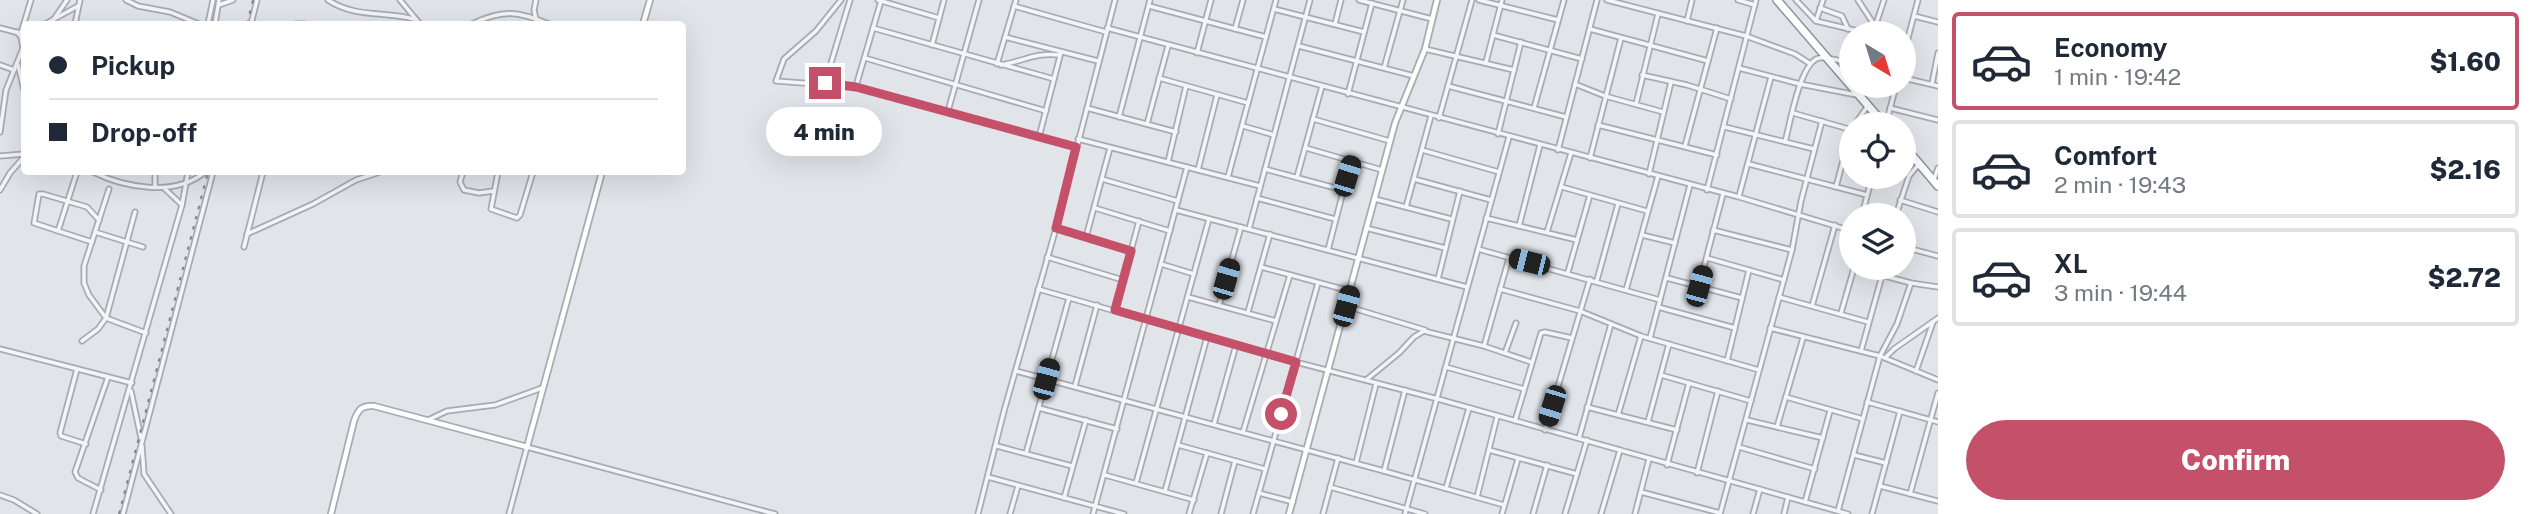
<!DOCTYPE html>
<meta charset="utf-8">
<style>
:root{--surface:#fff;--page:#f6f6f7;--text:#1f2937;--muted:#747a83;--line:#e0e1e3;--accent:#c4506a}
body{margin:0;font-family:"Public Sans",sans-serif;background:var(--page);color:var(--text);height:100vh;display:flex;flex-direction:column;font-size:26px;white-space:nowrap}
*{box-sizing:border-box;margin:0}
p{font-size:23px;color:var(--muted)}
.icon{flex:none;width:38px;height:38px;fill:none;stroke:currentColor;stroke-width:2;stroke-linecap:round;stroke-linejoin:round}
.map{position:relative;flex:1;overflow:hidden}
.sheet{display:flex;flex-direction:column;background:var(--surface);width:595px}
.sheet>*{flex:none}
.hud{position:absolute;left:21px;top:21px;width:665px;height:154px;border-radius:7px;box-shadow:0 7px 28px #0002;display:grid;align-content:center;height:154px;padding:0 28px;background:var(--surface)}
.needle{width:46px;rotate:142deg}
.controls{position:absolute;left:1839px;top:21px;display:grid;gap:14px}
.controls a{display:grid;place-items:center;width:77px;height:77px;border-radius:50%;background:var(--surface);box-shadow:0 7px 28px #0002;font-size:35px}
.end{position:absolute;width:32px;height:32px;margin:-16px;border:9px solid #c4506a;background:#fff;box-shadow:0 0 0 4px #fff}
.from{border-radius:50%}
.bubble{position:absolute;height:49px;border-radius:24px;background:var(--surface);box-shadow:0 7px 28px #0002;font-size:23px;font-weight:800;line-height:49px;text-align:center}
.car{position:absolute;width:21px;height:42px;margin:-21px -10px;border-radius:9px;box-shadow:0 0 5px 2px #0007;background:linear-gradient(#222 24%,#8ab4d8 0 40%,#222 0 76%,#8ab4d8 0 86%,#222 0)}
.hud b{display:flex;align-items:center;gap:24px;height:66px;font-size:26px}
.hud b+b{border-top:2px solid var(--line)}
.hud i{width:18px;height:18px;background:var(--text)}
ul{padding:12px 0 0;list-style:none}
li{display:flex;align-items:center;gap:21px;height:98px;margin:0 14px 10px;padding:0 14px;border:4px solid var(--line);border-radius:7px}
li div{flex:1}
li b{display:block;font-size:26px}
li em{font-style:normal;font-weight:800}
li.current{border-color:var(--accent)}
li>.icon{width:63px;height:63px;stroke-width:1.5}
.action{display:flex;gap:14px;margin-top:auto;padding:14px 28px}
.action a{flex:1;height:80px;border-radius:42px;background:var(--accent);color:#fff;font-size:28px;font-weight:800;line-height:80px;text-align:center}
main{display:flex;flex:1;min-height:0}
.map>svg:first-child{display:block}
.lines{fill:none;stroke-linecap:round;stroke-linejoin:round}
.street-casing{stroke:#a7abb3;stroke-width:7}
.secondary-casing{stroke:#a7abb3;stroke-width:8}
.highway-casing{stroke:#8a939e;stroke-width:10}
.street{stroke:#f3f5f7;stroke-width:3.5}
.secondary{stroke:#fff;stroke-width:4.5}
.highway{stroke:#fff;stroke-width:7}
.rail{stroke:#7c8591;stroke-width:2;stroke-dasharray:3.5 7;stroke-linecap:butt}
.route{stroke:#c4506a;stroke-width:9}
</style>
<main>
<div class="map">
<svg width="1938" height="514" viewBox="0 0 1938 514">
<rect width="100%" height="100%" fill="#e1e4e9"/>
<g class="lines">
<defs>
<g id="street">
<polyline points="126,0 138,6 170,12 199,24"/>
<path d="M328,0c27,18 56,11 86,19"/>
<polyline points="400,0 420,24"/>
<polyline points="536,0 534,10 537,24"/>
<polyline points="841,0 816,31 784,59 776,81 856,87 1076,147"/>
<polyline points="878,0 939,18"/>
<polyline points="1359,0 1432,19"/>
<polyline points="1479,0 1558,20"/>
<polyline points="1607,0 1746,36 1795,54 1809,63"/>
<polyline points="1738,0 1755,5"/>
<polyline points="1796,0 1816,21 1866,33"/>
<polyline points="1858,0 1875,26"/>
<polyline points="219,5 233,0"/>
<polyline points="1014,6 1106,32"/>
<polyline points="1149,6 1266,37"/>
<polyline points="1820,8 1842,16 1848,29"/>
<polyline points="1274,9 1364,32"/>
<polyline points="1914,16 1938,22"/>
<polyline points="54,19 67,0"/>
<polyline points="1687,21 1692,0"/>
<polyline points="1816,21 1823,0"/>
<polyline points="45,24 78,6"/>
<polyline points="75,24 80,0"/>
<polyline points="208,24 213,0"/>
<polyline points="215,24 219,0"/>
<polyline points="251,24 257,0"/>
<polyline points="296,24 304,24"/>
<path d="M472,24c31,-15 46,-13 77,0"/>
<polyline points="1335,24 1341,0"/>
<polyline points="0,28 19,33 24,32"/>
<polyline points="873,28 1054,79"/>
<polyline points="1107,28 1739,197 1852,231"/>
<polyline points="1235,29 1243,0"/>
<polyline points="1590,29 1708,61"/>
<polyline points="21,33 31,0"/>
<polyline points="1873,33 1884,0"/>
<polyline points="1493,35 1582,59"/>
<polyline points="1005,37 1098,61"/>
<polyline points="932,45 944,0"/>
<polyline points="1299,46 1414,76"/>
<polyline points="1425,49 1514,70"/>
<polyline points="1197,53 1211,0"/>
<polyline points="1904,53 1918,0"/>
<polyline points="865,58 1046,111"/>
<polyline points="1486,62 1502,0"/>
<polyline points="997,64 1016,0"/>
<polyline points="0,65 14,70"/>
<polyline points="18,65 24,90"/>
<path d="M1001,65c23,-4 35,-13 59,-10"/>
<polyline points="1384,68 1403,0"/>
<polyline points="1739,68 1800,84 1857,95"/>
<polyline points="1642,75 1687,85 1731,99"/>
<polyline points="1159,78 1248,103"/>
<polyline points="1904,78 1938,86"/>
<polyline points="825,83 850,0"/>
<polyline points="1575,84 1605,96 1663,112"/>
<polyline points="1932,84 1938,53"/>
<polyline points="856,86 881,1"/>
<polyline points="1448,86 1566,117"/>
<polyline points="1348,94 1372,3"/>
<polyline points="1636,104 1658,14"/>
<polyline points="1087,108 1176,132"/>
<polyline points="1534,108 1564,0"/>
<polyline points="1890,108 1938,120"/>
<polyline points="948,111 979,0"/>
<polyline points="1793,113 1852,130"/>
<polyline points="1119,117 1150,0"/>
<polyline points="1439,118 1472,0"/>
<polyline points="1313,119 1390,141"/>
<polyline points="1147,124 1168,46"/>
<polyline points="1855,124 1867,107"/>
<polyline points="1886,124 1896,86"/>
<polyline points="1598,125 1717,155"/>
<polyline points="1243,126 1274,135"/>
<polyline points="1725,127 1814,149"/>
<polyline points="0,132 6,90 23,48 21,37 17,32"/>
<polyline points="1498,134 1521,42"/>
<polyline points="1039,137 1061,52"/>
<polyline points="1078,139 1260,186"/>
<path d="M1785,142c5,-18 15,-80 34,-84 10,-2 23,4 33,6"/>
<polyline points="1685,146 1717,28"/>
<polyline points="1306,148 1382,170"/>
<polyline points="1422,150 1499,172"/>
<polyline points="1558,150 1597,0"/>
<polyline points="0,156 24,154"/>
<polyline points="1590,158 1621,38"/>
<polyline points="1168,162 1186,86"/>
<polyline points="1749,164 1867,195"/>
<polyline points="1265,169 1343,190"/>
<polyline points="1198,170 1217,95"/>
<path d="M93,172c33,16 82,25 112,0"/>
<polyline points="155,172 155,187"/>
<polyline points="463,172 460,182 464,190 479,193 493,191"/>
<polyline points="498,172 491,209 517,218 520,215 533,172"/>
<polyline points="1649,174 1671,82"/>
<polyline points="1228,177 1276,0"/>
<polyline points="1297,177 1322,86"/>
<polyline points="1102,179 1178,201"/>
<polyline points="1414,179 1491,200"/>
<polyline points="1934,179 1938,168"/>
<polyline points="1562,187 1647,211"/>
<polyline points="1836,187 1851,130"/>
<polyline points="164,188 182,205"/>
<polyline points="109,189 84,266 84,283 89,295 106,318 146,333"/>
<polyline points="0,190 10,173 24,157"/>
<polyline points="1707,190 1756,0"/>
<polyline points="1739,196 1771,77"/>
<polyline points="1257,198 1335,219"/>
<polyline points="1375,199 1451,219"/>
<polyline points="1900,200 1938,212"/>
<polyline points="1406,207 1431,116"/>
<polyline points="1095,208 1170,231"/>
<polyline points="1176,210 1467,287"/>
<polyline points="1862,215 1872,177"/>
<polyline points="1896,215 1909,176 1919,164"/>
<polyline points="1486,218 1577,240"/>
<polyline points="1519,226 1540,145"/>
<polyline points="1056,228 1131,251"/>
<polyline points="1366,228 1445,248"/>
<polyline points="1249,229 1310,0"/>
<polyline points="1713,230 1792,250"/>
<polyline points="58,231 76,175"/>
<polyline points="95,232 143,247"/>
<polyline points="1547,232 1571,153"/>
<polyline points="247,234 313,204 356,180 380,172"/>
<polyline points="1642,235 1675,243"/>
<polyline points="1086,237 1110,148"/>
<polyline points="92,242 34,223 39,194 43,194 87,207 99,220"/>
<polyline points="244,247 263,172"/>
<polyline points="1904,247 1938,256"/>
<polyline points="1478,249 1660,300"/>
<polyline points="1328,250 1351,161"/>
<polyline points="1047,257 1123,280"/>
<polyline points="1707,258 1784,280"/>
<polyline points="1161,264 1194,274"/>
<polyline points="1261,267 1350,291"/>
<polyline points="1855,268 1911,283 1938,287"/>
<polyline points="1568,272 1590,195"/>
<polyline points="1667,278 1742,298"/>
<polyline points="1438,279 1460,191"/>
<polyline points="1597,280 1618,204"/>
<polyline points="1699,286 1723,194"/>
<polyline points="1038,289 1265,354 1438,399 1848,514"/>
<polyline points="1500,289 1580,311 1641,336 1759,370"/>
<polyline points="1626,290 1658,176"/>
<polyline points="1188,297 1276,321"/>
<polyline points="1779,297 1868,322"/>
<polyline points="1219,305 1241,227"/>
<polyline points="1346,306 1425,330"/>
<polyline points="1812,306 1835,225"/>
<polyline points="1658,307 1735,328"/>
<polyline points="1115,310 1139,221"/>
<polyline points="1248,312 1270,234"/>
<polyline points="1841,313 1854,268"/>
<polyline points="1770,328 1880,356 1938,380"/>
<polyline points="1650,338 1690,185"/>
<polyline points="82,341 98,329 106,318 135,212"/>
<polyline points="1484,346 1509,258"/>
<polyline points="0,349 132,383"/>
<polyline points="1861,351 1882,276"/>
<polyline points="1505,353 1516,323"/>
<polyline points="1885,358 1894,349 1938,318"/>
<polyline points="1727,361 1749,270"/>
<polyline points="1446,367 1524,389"/>
<polyline points="77,369 60,433 61,436 86,444"/>
<polyline points="1016,371 1384,471 1504,505"/>
<polyline points="1916,371 1933,322"/>
<polyline points="1661,375 1751,401"/>
<polyline points="1366,380 1399,353 1414,337 1424,331 1484,346 1531,362"/>
<polyline points="1075,386 1097,305"/>
<polyline points="131,391 141,438"/>
<polyline points="1786,397 1863,419"/>
<polyline points="1867,402 1938,422"/>
<polyline points="1587,407 1677,430"/>
<polyline points="1039,408 1117,429"/>
<polyline points="1618,415 1641,336"/>
<polyline points="428,420 447,411 495,405 542,388"/>
<polyline points="1747,420 1823,438"/>
<polyline points="1515,421 1541,333 1545,332 1572,338"/>
<polyline points="1648,422 1669,344"/>
<polyline points="1214,424 1236,345"/>
<polyline points="1777,427 1803,338"/>
<polyline points="1545,430 1590,279"/>
<polyline points="1243,432 1290,275"/>
<polyline points="1579,438 1611,324"/>
<polyline points="1178,445 1265,469"/>
<polyline points="142,446 144,474 171,514"/>
<polyline points="997,446 1072,466"/>
<polyline points="1739,447 1815,469"/>
<polyline points="1489,450 1577,474"/>
<polyline points="1026,453 1069,298"/>
<polyline points="1854,455 1886,463"/>
<polyline points="1356,463 1376,384"/>
<polyline points="1667,465 1689,383"/>
<polyline points="1384,471 1405,390"/>
<polyline points="1697,473 1718,391"/>
<polyline points="1105,475 1194,500"/>
<polyline points="988,477 1124,514"/>
<polyline points="1136,483 1209,219"/>
<polyline points="1880,486 1938,501"/>
<polyline points="1330,487 1425,514"/>
<polyline points="1446,488 1469,408"/>
<polyline points="101,490 78,478 75,472 108,377"/>
<polyline points="1165,491 1207,337"/>
<polyline points="1641,492 1720,513"/>
<polyline points="1259,493 1293,502"/>
<polyline points="1910,494 1938,393"/>
<polyline points="0,495 14,500 37,514"/>
<polyline points="1477,497 1497,417"/>
<polyline points="1064,498 1086,420"/>
<polyline points="1805,502 1830,411"/>
<polyline points="1838,511 1880,356 1897,324 1911,283"/>
<polyline points="93,514 182,205 188,172"/>
<polyline points="123,514 213,172"/>
<polyline points="509,514 527,447 775,514"/>
<polyline points="978,514 1004,411 1056,228 1115,0"/>
<polyline points="1010,514 1018,486"/>
<polyline points="1093,514 1187,167"/>
<polyline points="1189,514 1207,453"/>
<polyline points="1221,514 1235,461"/>
<polyline points="1253,514 1318,283"/>
<polyline points="1323,514 1338,458"/>
<polyline points="1405,514 1509,137"/>
<polyline points="1502,514 1518,459"/>
<polyline points="1533,514 1547,465"/>
<polyline points="1565,514 1587,440"/>
<polyline points="1601,514 1620,450"/>
<polyline points="1635,514 1649,459"/>
<polyline points="1720,514 1792,250 1801,201 1822,121"/>
<polyline points="1753,514 1760,489"/>
<polyline points="1784,514 1788,497"/>
<polyline points="1872,514 1900,411"/>
</g>
<g id="secondary">
<polyline points="643,24 650,0"/>
<path d="M331,514l23,-93c4,-11 7,-16 20,-15l153,41 75,-275"/>
<polyline points="1289,514 1395,123 1425,49 1437,0"/>
</g>
<g id="highway">
<polyline points="1777,0 1884,124"/>
<polyline points="1904,146 1938,186"/>
</g>
</defs>
<!-- street casing -->
<use href="#street" class="street-casing"/>
<!-- secondary casing -->
<use href="#secondary" class="secondary-casing"/>
<!-- highway casing -->
<use href="#highway" class="highway-casing"/>
<!-- street -->
<use href="#street" class="street"/>
<!-- secondary -->
<use href="#secondary" class="secondary"/>
<!-- highway -->
<use href="#highway" class="highway"/>
<!-- rail -->
<g class="rail">
<polyline points="247,24 253,0"/>
<polyline points="119,514 208,172"/>
</g>
</g>
<g class="lines">
<!-- route -->
<polyline class="route" points="825,83 856,87 1076,147 1056,228 1131,251 1115,310 1296,362 1281,414"/>
</g>
</svg>
<div class="controls">
<a><svg class="needle" viewBox="-14 -14 28 28"><path d="M0-13l5 13h-10z" fill="#e53935"/><path d="M0 13l5-13h-10z" fill="#747a83"/></svg></a>
<a><svg class="icon" aria-label="locate" viewBox="0 0 24 24"><circle cx="12" cy="12" r="6"/><path d="M12 2v4M12 18v4M2 12h4M18 12h4"/></svg></a>
<a><svg class="icon" aria-label="layers" viewBox="0 0 24 24"><path d="M12 4l9 5-9 5-9-5zM3 14l9 5 9-5"/></svg></a>
</div>
<i class="end from" style="left:1281px;top:414px"></i>
<i class="end" style="left:825px;top:83px"></i>
<div class="bubble" style="left:766px;top:107px;width:116px">4 min</div>
<i class="car" style="left:1347px;top:176px;rotate:17deg"></i>
<i class="car" style="left:1529px;top:262px;rotate:284deg"></i>
<i class="car" style="left:1226px;top:279px;rotate:16deg"></i>
<i class="car" style="left:1699px;top:286px;rotate:15deg"></i>
<i class="car" style="left:1346px;top:306px;rotate:15deg"></i>
<i class="car" style="left:1046px;top:379px;rotate:15deg"></i>
<i class="car" style="left:1552px;top:406px;rotate:197deg"></i>
<div class="hud">
<b><i class="from"></i>Pickup</b>
<b><i></i>Drop-off</b>
</div>
</div>
<section class="sheet">
<ul>
<li class="current"><svg class="icon" aria-label="car" viewBox="0 0 24 24"><path d="M5 17H2v-5l4-1 3-4h7l3 4 3 1v5h-3M9 17h6M6 11h13"/><circle cx="7" cy="17" r="2"/><circle cx="17" cy="17" r="2"/></svg><div><b>Economy</b><p>1 min · 19:42</p></div><em>$1.60</em></li>
<li><svg class="icon" aria-label="car" viewBox="0 0 24 24"><path d="M5 17H2v-5l4-1 3-4h7l3 4 3 1v5h-3M9 17h6M6 11h13"/><circle cx="7" cy="17" r="2"/><circle cx="17" cy="17" r="2"/></svg><div><b>Comfort</b><p>2 min · 19:43</p></div><em>$2.16</em></li>
<li><svg class="icon" aria-label="car" viewBox="0 0 24 24"><path d="M5 17H2v-5l4-1 3-4h7l3 4 3 1v5h-3M9 17h6M6 11h13"/><circle cx="7" cy="17" r="2"/><circle cx="17" cy="17" r="2"/></svg><div><b>XL</b><p>3 min · 19:44</p></div><em>$2.72</em></li>
</ul>
<div class="action"><a>Confirm</a></div>
</section>
</main>
